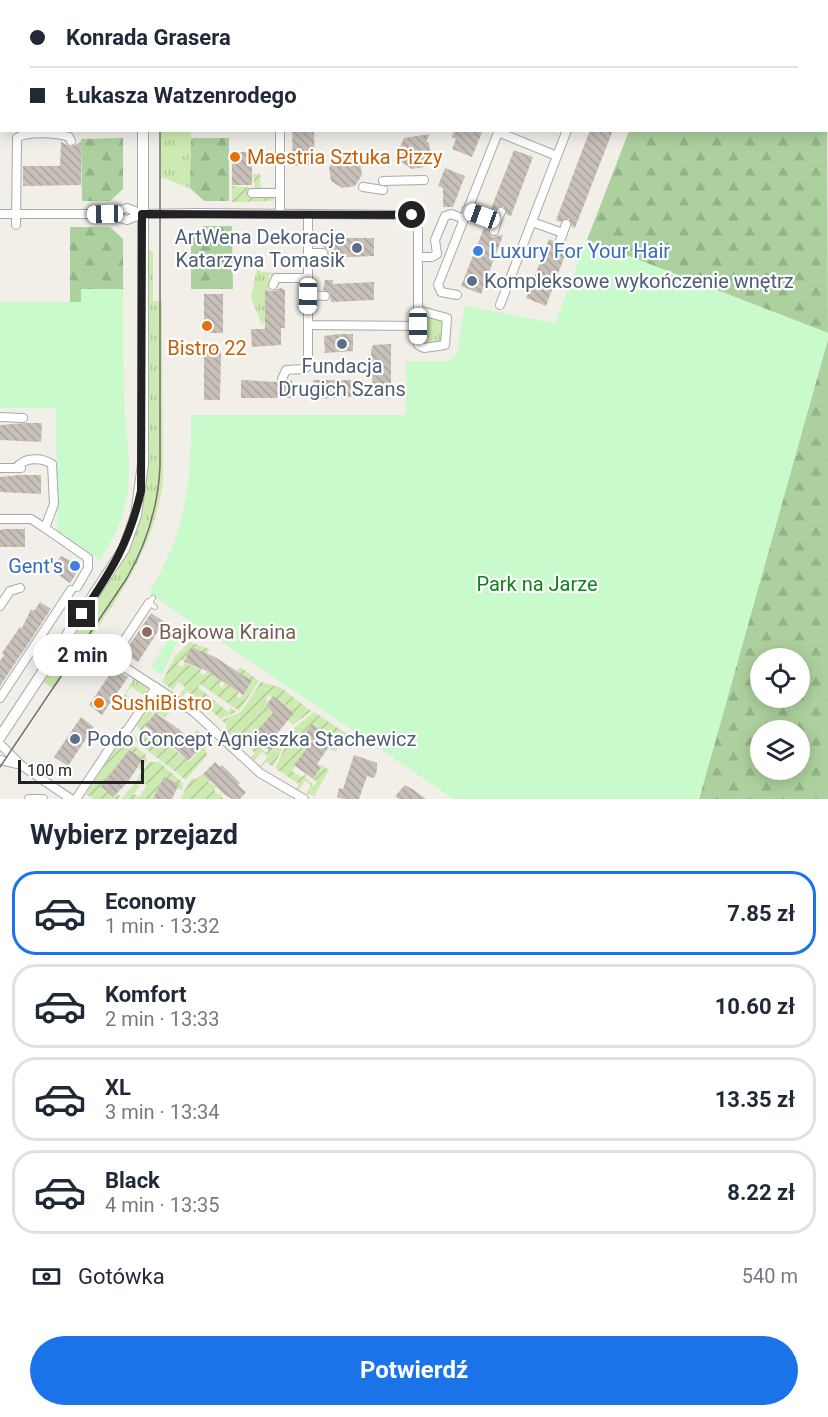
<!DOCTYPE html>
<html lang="pl">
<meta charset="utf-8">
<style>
:root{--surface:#fff;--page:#f2f2f3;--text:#1f2937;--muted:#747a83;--line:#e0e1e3;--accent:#1a73e8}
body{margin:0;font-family:Roboto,sans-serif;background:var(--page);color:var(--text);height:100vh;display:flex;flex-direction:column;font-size:22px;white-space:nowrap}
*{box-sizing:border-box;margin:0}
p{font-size:20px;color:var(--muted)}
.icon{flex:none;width:33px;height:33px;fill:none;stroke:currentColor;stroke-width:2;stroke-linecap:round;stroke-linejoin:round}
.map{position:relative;height:799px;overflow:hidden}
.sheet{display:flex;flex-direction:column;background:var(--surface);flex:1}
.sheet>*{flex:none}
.banner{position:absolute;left:0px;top:0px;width:828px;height:132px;box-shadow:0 3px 15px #0003;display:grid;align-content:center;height:132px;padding:0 30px;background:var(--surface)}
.buttons{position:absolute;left:750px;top:648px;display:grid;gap:12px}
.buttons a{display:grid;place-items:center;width:60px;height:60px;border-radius:50%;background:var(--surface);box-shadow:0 3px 15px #0003;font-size:30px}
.scale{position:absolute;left:18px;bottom:15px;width:126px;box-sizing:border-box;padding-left:6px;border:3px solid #222;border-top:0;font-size:16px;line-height:21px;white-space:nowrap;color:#222;-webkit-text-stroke:4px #fff;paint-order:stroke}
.end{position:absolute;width:27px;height:27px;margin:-14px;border:8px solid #222;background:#fff;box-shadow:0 0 0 3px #fff}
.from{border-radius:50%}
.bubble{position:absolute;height:42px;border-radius:21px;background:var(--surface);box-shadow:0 3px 15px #0003;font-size:20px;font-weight:700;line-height:42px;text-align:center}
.car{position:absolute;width:18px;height:36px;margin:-18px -9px;border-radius:8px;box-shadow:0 0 4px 2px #0007;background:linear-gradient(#fff 24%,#345 0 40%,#fff 0 76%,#345 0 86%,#fff 0)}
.banner b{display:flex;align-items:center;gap:21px;height:57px;font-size:22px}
.banner b+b{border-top:2px solid var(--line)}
.banner i{width:15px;height:15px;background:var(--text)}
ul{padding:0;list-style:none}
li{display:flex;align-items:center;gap:18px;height:84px;margin:0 12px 9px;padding:0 18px;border:3px solid var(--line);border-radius:24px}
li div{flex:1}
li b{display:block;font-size:22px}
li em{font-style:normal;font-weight:700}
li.selected{border-color:var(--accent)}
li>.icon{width:54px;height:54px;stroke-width:1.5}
h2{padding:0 30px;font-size:27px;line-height:72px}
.pay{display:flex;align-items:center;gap:15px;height:66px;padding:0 30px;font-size:22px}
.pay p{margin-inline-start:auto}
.button{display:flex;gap:12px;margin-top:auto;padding:12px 30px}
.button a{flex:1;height:69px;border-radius:36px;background:var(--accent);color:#fff;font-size:24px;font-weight:700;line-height:69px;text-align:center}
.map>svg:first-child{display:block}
.grass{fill:url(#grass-tufts)}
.forest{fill:url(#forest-firs);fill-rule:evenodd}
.park{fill:#c8facc}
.garden{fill:url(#garden-furrows)}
.building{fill:url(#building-back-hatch)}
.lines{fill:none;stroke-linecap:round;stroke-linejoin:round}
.service-casing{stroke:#a9a9a9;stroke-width:6}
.minor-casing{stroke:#a9a9a9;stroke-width:10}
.tertiary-casing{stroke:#a9a9a9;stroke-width:12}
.service{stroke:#fff;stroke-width:4.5}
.minor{stroke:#fff;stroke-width:8}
.tertiary{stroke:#fff;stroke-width:10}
.tram{stroke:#707070;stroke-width:1.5}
.route{stroke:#222;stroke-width:8}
.food-dot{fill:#e8710a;stroke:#fff;stroke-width:2}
.service-dot{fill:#5c6f8a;stroke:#fff;stroke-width:2}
.shop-dot{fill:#3f7fe0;stroke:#fff;stroke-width:2}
.education-dot{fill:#8d6e63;stroke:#fff;stroke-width:2}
.labels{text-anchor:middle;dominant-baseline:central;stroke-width:4.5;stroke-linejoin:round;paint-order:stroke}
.food-label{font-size:20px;fill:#c56008;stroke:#fff;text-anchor:start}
.service-label{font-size:20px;fill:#4e5e75;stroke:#fff;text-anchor:start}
.shop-label{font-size:20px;fill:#366cbe;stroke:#fff;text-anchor:start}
.park-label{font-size:20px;fill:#0c8416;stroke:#fff}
.education-label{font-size:20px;fill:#785e54;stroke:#fff;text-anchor:start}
</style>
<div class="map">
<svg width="828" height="799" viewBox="0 0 828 799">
<defs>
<pattern id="grass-tufts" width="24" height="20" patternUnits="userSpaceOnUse" patternTransform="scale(1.5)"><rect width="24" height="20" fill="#cdebb0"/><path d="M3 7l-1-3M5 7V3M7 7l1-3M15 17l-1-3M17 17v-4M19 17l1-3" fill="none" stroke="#b0c997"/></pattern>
<pattern id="forest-firs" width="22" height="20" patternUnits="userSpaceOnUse" patternTransform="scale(1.5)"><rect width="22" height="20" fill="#add19e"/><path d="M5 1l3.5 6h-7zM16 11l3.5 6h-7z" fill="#95b388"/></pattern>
<pattern id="garden-furrows" width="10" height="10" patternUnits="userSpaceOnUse" patternTransform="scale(1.5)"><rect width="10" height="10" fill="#cdebb0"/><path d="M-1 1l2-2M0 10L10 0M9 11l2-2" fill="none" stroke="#b0c997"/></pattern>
<pattern id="building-back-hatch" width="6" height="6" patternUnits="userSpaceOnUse" patternTransform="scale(1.5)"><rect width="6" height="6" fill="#c7bfb8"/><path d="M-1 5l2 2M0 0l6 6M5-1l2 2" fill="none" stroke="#aba49e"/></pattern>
</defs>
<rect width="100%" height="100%" fill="#f2efe9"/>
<!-- grass -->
<g class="grass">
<polygon points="161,131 191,131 190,188 161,177"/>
<path d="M147,251h6v50h9l1,182c-12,82 -63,139 -109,206l-12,-8 76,-111 11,-22 13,-38 6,-49z"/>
<polygon points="257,269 262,272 295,274 269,275 269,290 265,290 267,315 264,324 261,323 251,297"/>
<polygon points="424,316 442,320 441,341 429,344 424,341"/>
<polygon points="134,678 148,688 144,696 131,687 126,694 138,704 133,713 119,704"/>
</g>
<!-- forest -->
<g class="forest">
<polygon points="827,116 828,333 587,240 629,131 826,130"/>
<polygon points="123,138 123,189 110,201 82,201 81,139"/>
<polygon points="191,138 229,138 229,201 204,201 190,188"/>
<polygon points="203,226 232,226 233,289 191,289 191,239"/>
<polygon points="70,227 110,227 123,239 123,289 82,290 81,302 70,302"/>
<path d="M828,339v460h-129zM760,658h40v40h-40zM760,730h40v40h-40z"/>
</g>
<!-- park -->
<g class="park">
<path d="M587,240l241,93v6l-129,460h-245l-305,-206c36,-60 43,-109 42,-178h215v-54h44l7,-8 8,-47 90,17z"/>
<path d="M81,289h42c0,36 0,71 1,107 3,71 18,98 -24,164l-43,-29 -1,-123h-56v-106h81z"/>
<polygon points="174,631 180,637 162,675 152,669 152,664"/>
</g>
<!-- garden -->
<g class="garden">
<polygon points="253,174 260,174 261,189 251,189 251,198 274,198 274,201 232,202 232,186 255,188"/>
<polygon points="190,642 209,649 207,654 191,647 184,661 180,660 178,665 183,667 184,663 201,669 200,673 204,675 207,671 222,681 219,685 222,688 225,683 239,693 237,696 240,698 252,682 237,671 240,667 259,681 239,711 200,684 198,687 228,712 231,708 236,712 220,719 204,703 187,691 181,698 180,695 185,687 178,682 173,690 162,682 175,656"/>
<polygon points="261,682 280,687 311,711 293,725 288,720 289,708 269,695 266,699 268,701 266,705 273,713 252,736 264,746 262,749 266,753 279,740 276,734 286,742 273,767 266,762 262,767 260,766 268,756 262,752 254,761 251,757 255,753 234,732 229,736 223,731 227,726 222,720 241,712"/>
<polygon points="155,700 170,711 165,718 154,712 143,730 149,735 152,731 189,762 200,749 193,741 192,734 197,730 203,736 207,755 186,780 129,736 129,733 141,740 145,733 137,727 138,723"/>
<polygon points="314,712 350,736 335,752 328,747 329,735 312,724 305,734 313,741 292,771 302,777 306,774 305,777 314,786 317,782 313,779 321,767 318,763 329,770 314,796 306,794 311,785 305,781 298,791 295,790 299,784 275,768 294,728"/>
<polygon points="127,741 145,754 147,760 140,770 138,768 143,759 129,750 101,786 113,797 117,794 120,796 118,799 93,799 86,794 120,742"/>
<polygon points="149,762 159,762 183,783 182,791 177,788 178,784 164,777 153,799 121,799 135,783 140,786 134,794 139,797 147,785 136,781"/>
<polygon points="203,774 211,779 208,782 216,787 214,790 218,795 220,792 223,799 180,799 191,779 196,779"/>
</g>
<!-- building -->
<g class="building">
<polygon points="292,130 314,130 315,165 293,166"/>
<polygon points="454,130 483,130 472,157 452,149 456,139 452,137"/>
<polygon points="590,130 613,130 575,228 572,227 569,218 560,222 556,220"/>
<polygon points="430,134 426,141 429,143 431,156 424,167 412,169 401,162 399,149 404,138"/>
<polygon points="61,142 71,147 81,142 81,185 23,186 23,166 60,166"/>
<polygon points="514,150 533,157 511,216 507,215 503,206 495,210 491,209"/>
<rect x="232" y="152" width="20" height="33"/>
<polygon points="361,153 356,160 360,163 362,175 355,186 342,188 331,181 329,168 335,157"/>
<polygon points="445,168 465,176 453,207 443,207 443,188 438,186"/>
<polygon points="484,228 488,229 492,237 503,235 481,294 461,286"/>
<polygon points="333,238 374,238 374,256 327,258 329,250 323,247 323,243 325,239"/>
<polygon points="549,239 553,241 557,249 568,247 546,306 526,298"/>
<polygon points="325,280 333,280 333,284 374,282 374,300 331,302 330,293 323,290"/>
<polygon points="281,288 285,290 285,328 281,328 281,345 252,347 251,329 265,329 265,290 273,291"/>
<rect x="204" y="294" width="19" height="39"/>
<polygon points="340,334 353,334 353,351 325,353 324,336"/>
<polygon points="391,344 391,394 389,399 373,397 371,350 373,345"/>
<polygon points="204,348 219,348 221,353 220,400 204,400"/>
<polygon points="241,380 277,382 282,385 292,380 292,398 241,398"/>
<polygon points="313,380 351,380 351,397 315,399"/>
<polygon points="26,423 42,423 41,442 0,440 0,425"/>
<polygon points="19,475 41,475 41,494 0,492 0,477"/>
<polygon points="3,529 25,529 25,547 0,547 0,530"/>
<polygon points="61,556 81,566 70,583 51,570"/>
<polygon points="40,602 51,609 0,686 0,661 4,655 2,653 20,627 22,628 31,609 34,611"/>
<polygon points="151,613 164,622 138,662 124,653"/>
<polygon points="191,647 215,657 252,681 243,695 207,671 184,662"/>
<polygon points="114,668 128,677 102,715 89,705"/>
<polygon points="273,696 294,713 275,736 279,740 270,751 252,736 273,713 266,705"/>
<polygon points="155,713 179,729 199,749 188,761 168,742 145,726"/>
<polygon points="81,717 94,727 68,766 54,757"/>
<polygon points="312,724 334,739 317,764 321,767 313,779 294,765 313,741 305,734"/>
<polygon points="129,750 143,759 127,783 113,797 101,786"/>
<polygon points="354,755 377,763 377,771 374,778 367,776 359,799 343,799 337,797 339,788 343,789"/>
<polygon points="215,762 220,767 222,765 240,783 238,785 246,792 240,799 232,799 225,795 203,774"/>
<polygon points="164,777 179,784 172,799 153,799"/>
<polygon points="405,785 414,790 426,799 399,799 395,796"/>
</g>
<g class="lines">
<defs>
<polyline id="service" points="153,598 149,603 155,607"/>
<g id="minor">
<polyline points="474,2 474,0"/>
<polyline points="692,2 692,0"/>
<polyline points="280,130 280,214"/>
<polyline points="498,132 557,156 500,305"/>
<polyline points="557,156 567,130"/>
<polyline points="383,181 424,180"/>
<polyline points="363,187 383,190"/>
<polyline points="252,193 280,193"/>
<polyline points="467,210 497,221 501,212"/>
<polyline points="0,214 105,214 127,208 142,214"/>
<polyline points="105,214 127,220 142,214 199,213 412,215 416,219 418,228 418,310"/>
<polyline points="308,214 308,325 418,326"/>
<polyline points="532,222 563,233 566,224"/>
<path d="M16,225l1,-87c10,-7 41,-5 52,-1l2,4"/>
<polyline points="494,231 497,221"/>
<polyline points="559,243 563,233"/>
<polyline points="308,253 323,253"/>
<polyline points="418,257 432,257 437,254 435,240 445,216 451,214 464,219"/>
<polyline points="273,285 276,278 308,278"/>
<polyline points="308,295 325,296"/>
<polyline points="457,295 441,292 438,285 499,130"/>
<polygon points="418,310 447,318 445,345 424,348 418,345"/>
<polyline points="282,379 286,370 304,369 308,366 308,325"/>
<polyline points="0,417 23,418"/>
<polyline points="0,468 21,468"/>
<path d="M0,519h31l14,9 9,-24 -2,-40c-11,-7 -28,-7 -36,4"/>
<polyline points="45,528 88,558 88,568 77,587"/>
<polyline points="149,603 112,659 194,712 260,773 304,799"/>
<polyline points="0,606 10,591 20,588"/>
<polyline points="0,698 71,590"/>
<polyline points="0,744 21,765 0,760"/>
<polyline points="21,765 71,799"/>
<polyline points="29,799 43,799"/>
<polyline points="76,799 116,739 128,729 156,687"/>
</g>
<g id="tertiary">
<polyline points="140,0 140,2"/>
<polyline points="610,0 614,2"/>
<polyline points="173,2 173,0"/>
<polyline points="826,81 828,81"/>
<polyline points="0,737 124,549 136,515 143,464 143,130"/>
</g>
</defs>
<!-- service casing -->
<use href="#service" class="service-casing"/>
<!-- minor casing -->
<use href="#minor" class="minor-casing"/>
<!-- tertiary casing -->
<use href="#tertiary" class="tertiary-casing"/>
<!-- service -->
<use href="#service" class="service"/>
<!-- minor -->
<use href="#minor" class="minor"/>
<!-- tertiary -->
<use href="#tertiary" class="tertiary"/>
<!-- tram -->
<g class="tram">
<polyline points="159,0 159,2"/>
<path d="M0,767l127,-189c20,-35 31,-71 33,-111v-337"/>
</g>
</g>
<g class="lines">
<!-- route -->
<path class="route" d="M82,614c30,-44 47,-71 59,-123l1,-277 270,1"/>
</g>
<!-- markers -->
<g class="food-dot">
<circle cx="235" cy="157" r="6"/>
<circle cx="207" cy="326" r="6"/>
<circle cx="99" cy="703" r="6"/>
</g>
<g class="service-dot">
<circle cx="357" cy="248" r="6"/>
<circle cx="472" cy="281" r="6"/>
<circle cx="342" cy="344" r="6"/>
<circle cx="75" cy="739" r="6"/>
</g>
<g class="shop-dot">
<circle cx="478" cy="251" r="6"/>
<circle cx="75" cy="566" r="6"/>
</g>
<circle class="education-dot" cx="147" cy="632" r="6"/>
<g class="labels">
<!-- food labels -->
<g class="food-label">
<text x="247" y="157">Maestria Sztuka Pizzy</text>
<text x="207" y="348" text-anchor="middle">Bistro 22</text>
<text x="111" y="703">SushiBistro</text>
</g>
<!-- service labels -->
<g class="service-label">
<text x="345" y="237" text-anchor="end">ArtWena Dekoracje<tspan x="345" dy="23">Katarzyna Tomasik</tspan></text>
<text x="484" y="281">Kompleksowe wykończenie wnętrz</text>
<text x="342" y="366" text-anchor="middle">Fundacja<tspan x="342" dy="23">Drugich Szans</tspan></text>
<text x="87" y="739">Podo Concept Agnieszka Stachewicz</text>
</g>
<!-- shop labels -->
<g class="shop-label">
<text x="490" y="251">Luxury For Your Hair</text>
<text x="63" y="566" text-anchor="end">Gent's</text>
</g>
<!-- park labels -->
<g class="park-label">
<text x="537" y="584">Park na Jarze</text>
</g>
<!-- education labels -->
<g class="education-label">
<text x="159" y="632">Bajkowa Kraina</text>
</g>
</g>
</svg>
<div class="buttons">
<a><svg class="icon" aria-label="locate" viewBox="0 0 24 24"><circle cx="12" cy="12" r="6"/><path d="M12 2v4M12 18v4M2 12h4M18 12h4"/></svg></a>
<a><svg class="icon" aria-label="layers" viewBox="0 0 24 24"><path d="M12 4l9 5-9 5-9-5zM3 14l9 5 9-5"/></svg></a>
</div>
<div class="scale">100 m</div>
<i class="end from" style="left:412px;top:215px"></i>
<i class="end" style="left:82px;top:614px"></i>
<div class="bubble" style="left:33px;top:634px;width:99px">2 min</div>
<i class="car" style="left:105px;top:214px;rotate:269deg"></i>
<i class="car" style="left:482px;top:216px;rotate:290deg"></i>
<i class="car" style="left:308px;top:296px;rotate:181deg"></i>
<i class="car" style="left:418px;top:326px;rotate:180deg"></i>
<div class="banner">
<b><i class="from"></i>Konrada Grasera</b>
<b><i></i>Łukasza Watzenrodego</b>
</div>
</div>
<section class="sheet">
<h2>Wybierz przejazd</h2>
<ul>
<li class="selected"><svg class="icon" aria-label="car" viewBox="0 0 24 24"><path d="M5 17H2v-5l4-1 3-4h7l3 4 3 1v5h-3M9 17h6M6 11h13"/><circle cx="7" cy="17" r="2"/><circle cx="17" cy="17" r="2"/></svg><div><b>Economy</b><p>1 min · 13:32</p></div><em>7.85 zł</em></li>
<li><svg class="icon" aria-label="car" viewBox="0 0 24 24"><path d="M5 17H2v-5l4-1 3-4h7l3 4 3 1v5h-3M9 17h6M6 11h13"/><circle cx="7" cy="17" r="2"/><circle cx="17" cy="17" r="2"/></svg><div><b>Komfort</b><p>2 min · 13:33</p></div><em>10.60 zł</em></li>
<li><svg class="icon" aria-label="car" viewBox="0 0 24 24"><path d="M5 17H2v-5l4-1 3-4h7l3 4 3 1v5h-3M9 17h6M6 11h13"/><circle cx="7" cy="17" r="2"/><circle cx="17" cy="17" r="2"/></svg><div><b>XL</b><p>3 min · 13:34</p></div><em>13.35 zł</em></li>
<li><svg class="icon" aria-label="car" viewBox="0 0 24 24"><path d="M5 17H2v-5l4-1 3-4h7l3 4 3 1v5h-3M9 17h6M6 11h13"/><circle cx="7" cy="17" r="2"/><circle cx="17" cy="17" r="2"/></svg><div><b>Black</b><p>4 min · 13:35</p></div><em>8.22 zł</em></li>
</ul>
<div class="pay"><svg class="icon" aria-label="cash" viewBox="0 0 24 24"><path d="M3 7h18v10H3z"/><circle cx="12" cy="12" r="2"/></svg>Gotówka<p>540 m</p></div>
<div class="button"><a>Potwierdź</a></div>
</section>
